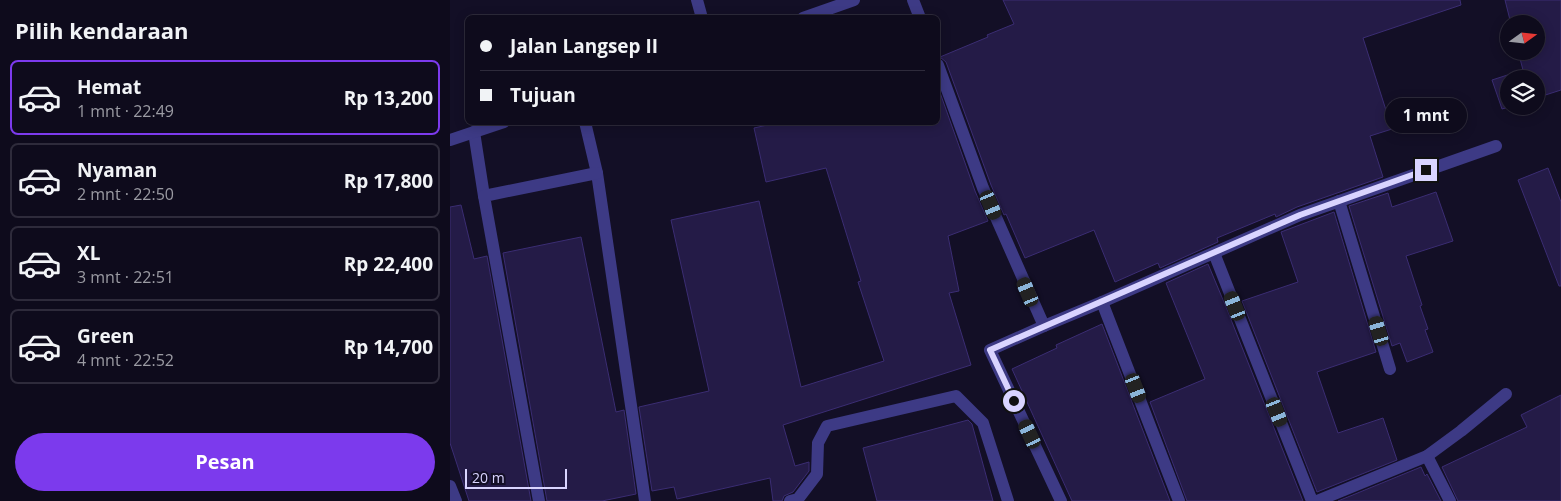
<!DOCTYPE html>
<html lang="id">
<meta charset="utf-8">
<style>
:root{--surface:#0e0b1c;--page:#1c1929;--text:#f1f3f6;--muted:#9b9ba3;--line:#2e2b3b;--accent:#7c3aed}
body{margin:0;font-family:"Open Sans",sans-serif;background:var(--page);color:var(--text);height:100vh;display:flex;flex-direction:column;font-size:19px;white-space:nowrap}
*{box-sizing:border-box;margin:0}
p{font-size:16px;color:var(--muted)}
.icon{flex:none;width:28px;height:28px;fill:none;stroke:currentColor;stroke-width:2;stroke-linecap:round;stroke-linejoin:round}
.map{position:relative;flex:1;overflow:hidden}
.drawer{display:flex;flex-direction:column;background:var(--surface);width:450px}
.drawer>*{flex:none}
.banner{position:absolute;left:15px;top:15px;width:475px;height:110px;border-radius:8px;box-shadow:0 2px 12px #0003,0 0 0 1px var(--line);display:grid;align-content:center;height:110px;padding:0 15px;background:var(--surface)}
.needle{width:32px;rotate:75deg}
.fabs{position:absolute;left:1050px;top:15px;display:grid;gap:10px}
.fabs a{display:grid;place-items:center;width:45px;height:45px;border-radius:50%;background:var(--surface);box-shadow:0 2px 12px #0003,0 0 0 1px var(--line);font-size:25px}
.scale{position:absolute;left:15px;bottom:12px;width:102px;box-sizing:border-box;padding-left:5px;border:2px solid #d9d4ff;border-top:0;font-size:14px;line-height:18px;white-space:nowrap;color:#d9d4ff;-webkit-text-stroke:4px #130f26;paint-order:stroke}
.end{position:absolute;width:22px;height:22px;margin:-11px;border:6px solid #d9d4ff;background:#111;box-shadow:0 0 0 2px #111}
.from{border-radius:50%}
.bubble{position:absolute;height:35px;border-radius:18px;background:var(--surface);box-shadow:0 2px 12px #0003,0 0 0 1px var(--line);font-size:16px;font-weight:700;line-height:35px;text-align:center}
.car{position:absolute;width:15px;height:30px;margin:-15px -8px;border-radius:6px;box-shadow:0 0 4px 1px #0007;background:linear-gradient(#222 24%,#8ab4d8 0 40%,#222 0 76%,#8ab4d8 0 86%,#222 0)}
.banner b{display:flex;align-items:center;gap:18px;height:48px;font-size:19px}
.banner b+b{border-top:1px solid var(--line)}
.banner i{width:12px;height:12px;background:var(--text)}
ul{padding:0;list-style:none}
li{display:flex;align-items:center;gap:15px;height:75px;margin:0 10px 8px;padding:0 5px;border:2px solid var(--line);border-radius:8px}
li div{flex:1}
li b{display:block;font-size:19px}
li em{font-style:normal;font-weight:700}
li.selected{border-color:var(--accent)}
li>.icon{width:45px;height:45px;stroke-width:1.5}
h2{padding:0 15px;font-size:22px;line-height:60px}
.action{display:flex;gap:10px;margin-top:auto;padding:10px 15px}
.action a{flex:1;height:58px;border-radius:30px;background:var(--accent);color:#fff;font-size:20px;font-weight:700;line-height:58px;text-align:center}
main{display:flex;flex:1;min-height:0}
.map>svg:first-child{display:block}
.building{fill:#241b47;stroke:#3b2d73}
.lines{fill:none;stroke-linecap:round;stroke-linejoin:round}
.minor{stroke:#3d3a85;stroke-width:12}
.route{stroke:#d9d4ff;stroke-width:6}
</style>
<main>
<section class="drawer">
<h2>Pilih kendaraan</h2>
<ul>
<li class="selected"><svg class="icon" aria-label="car" viewBox="0 0 24 24"><path d="M5 17H2v-5l4-1 3-4h7l3 4 3 1v5h-3M9 17h6M6 11h13"/><circle cx="7" cy="17" r="2"/><circle cx="17" cy="17" r="2"/></svg><div><b>Hemat</b><p>1 mnt · 22:49</p></div><em>Rp 13,200</em></li>
<li><svg class="icon" aria-label="car" viewBox="0 0 24 24"><path d="M5 17H2v-5l4-1 3-4h7l3 4 3 1v5h-3M9 17h6M6 11h13"/><circle cx="7" cy="17" r="2"/><circle cx="17" cy="17" r="2"/></svg><div><b>Nyaman</b><p>2 mnt · 22:50</p></div><em>Rp 17,800</em></li>
<li><svg class="icon" aria-label="car" viewBox="0 0 24 24"><path d="M5 17H2v-5l4-1 3-4h7l3 4 3 1v5h-3M9 17h6M6 11h13"/><circle cx="7" cy="17" r="2"/><circle cx="17" cy="17" r="2"/></svg><div><b>XL</b><p>3 mnt · 22:51</p></div><em>Rp 22,400</em></li>
<li><svg class="icon" aria-label="car" viewBox="0 0 24 24"><path d="M5 17H2v-5l4-1 3-4h7l3 4 3 1v5h-3M9 17h6M6 11h13"/><circle cx="7" cy="17" r="2"/><circle cx="17" cy="17" r="2"/></svg><div><b>Green</b><p>4 mnt · 22:52</p></div><em>Rp 14,700</em></li>
</ul>
<div class="action"><a>Pesan</a></div>
</section>
<div class="map">
<svg width="1111" height="501" viewBox="0 0 1111 501">
<rect width="100%" height="100%" fill="#130f26"/>
<!-- building -->
<g class="building">
<polygon points="553,0 1010,0 1011,5 913,38 942,129 920,136 933,177 847,207 826,217 825,214 767,238 768,242 710,268 708,263 665,282 644,230 575,258 556,214 554,215 541,185 496,62 490,57 538,37 537,35 564,24"/>
<polygon points="1055,0 1111,0 1111,90 1086,98 1086,79 1059,79 1059,106 1062,106 1052,109 1042,80 1073,70 1068,51 1086,51 1086,24 1061,24"/>
<polygon points="488,87 525,191 538,221 498,236 509,291 499,293 521,365 333,425 345,466 359,462 359,471 343,492 334,496 332,501 323,501 320,478 227,499 224,487 202,491 189,407 259,391 221,220 309,201 351,387 434,361 408,282 411,281 376,168 316,182 304,128 331,122 488,122"/>
<polygon points="1098,168 1111,202 1111,286 1109,286 1068,180"/>
<polygon points="986,192 1003,241 956,256 972,305 970,306 978,329 975,330 983,352 957,362 950,343 942,346 899,206 938,193 942,207"/>
<polygon points="11,205 24,259 37,256 81,501 19,501 0,443 0,207"/>
<polygon points="884,212 926,352 867,372 888,433 933,418 947,460 867,492 792,301 848,282 831,232"/>
<polygon points="131,237 166,412 174,410 186,494 152,501 97,501 53,253"/>
<polygon points="758,264 776,307 853,501 737,501 700,402 755,379 716,283"/>
<polygon points="652,324 720,501 622,501 562,369 607,348 606,345"/>
<polygon points="1111,395 1111,501 1008,501 992,467 1077,427 1071,415"/>
<polygon points="518,420 522,424 543,501 427,501 413,448"/>
<polygon points="971,467 975,476 977,474 991,501 888,501"/>
</g>
<g class="lines">
<!-- minor -->
<g class="minor">
<polyline points="247,0 252,18"/>
<polyline points="463,0 470,18"/>
<polyline points="353,18 404,0"/>
<polyline points="488,65 533,188 594,326 540,350 611,501"/>
<polyline points="135,122 147,173 195,501"/>
<polyline points="24,132 34,196"/>
<polyline points="0,140 54,122"/>
<polyline points="889,201 940,369"/>
<polyline points="764,253 862,501"/>
<polyline points="652,302 729,501"/>
<polyline points="594,326 652,302 850,215 1046,146"/>
<polyline points="977,456 1000,501"/>
<polyline points="0,486 6,501"/>
<polyline points="89,501 34,196 147,173"/>
<polyline points="340,501 348,499 367,474 368,443 377,426 506,396 533,423 558,501"/>
<polyline points="867,501 977,456 1011,431 1056,394"/>
</g>
</g>
<g class="lines">
<!-- route -->
<polyline class="route" points="564,401 540,350 850,215 976,170"/>
</g>
</svg>
<div class="fabs">
<a><svg class="needle" viewBox="-14 -14 28 28"><path d="M0-13l5 13h-10z" fill="#e53935"/><path d="M0 13l5-13h-10z" fill="#9b9ba3"/></svg></a>
<a><svg class="icon" aria-label="layers" viewBox="0 0 24 24"><path d="M12 4l9 5-9 5-9-5zM3 14l9 5 9-5"/></svg></a>
</div>
<div class="scale">20 m</div>
<i class="end from" style="left:564px;top:401px"></i>
<i class="end" style="left:976px;top:170px"></i>
<div class="bubble" style="left:935px;top:98px;width:82px">1 mnt</div>
<i class="car" style="left:541px;top:205px;rotate:157deg"></i>
<i class="car" style="left:578px;top:292px;rotate:337deg"></i>
<i class="car" style="left:785px;top:306px;rotate:338deg"></i>
<i class="car" style="left:929px;top:331px;rotate:343deg"></i>
<i class="car" style="left:686px;top:388px;rotate:159deg"></i>
<i class="car" style="left:827px;top:412px;rotate:158deg"></i>
<i class="car" style="left:580px;top:434px;rotate:335deg"></i>
<div class="banner">
<b><i class="from"></i>Jalan Langsep II</b>
<b><i></i>Tujuan</b>
</div>
</div>
</main>
